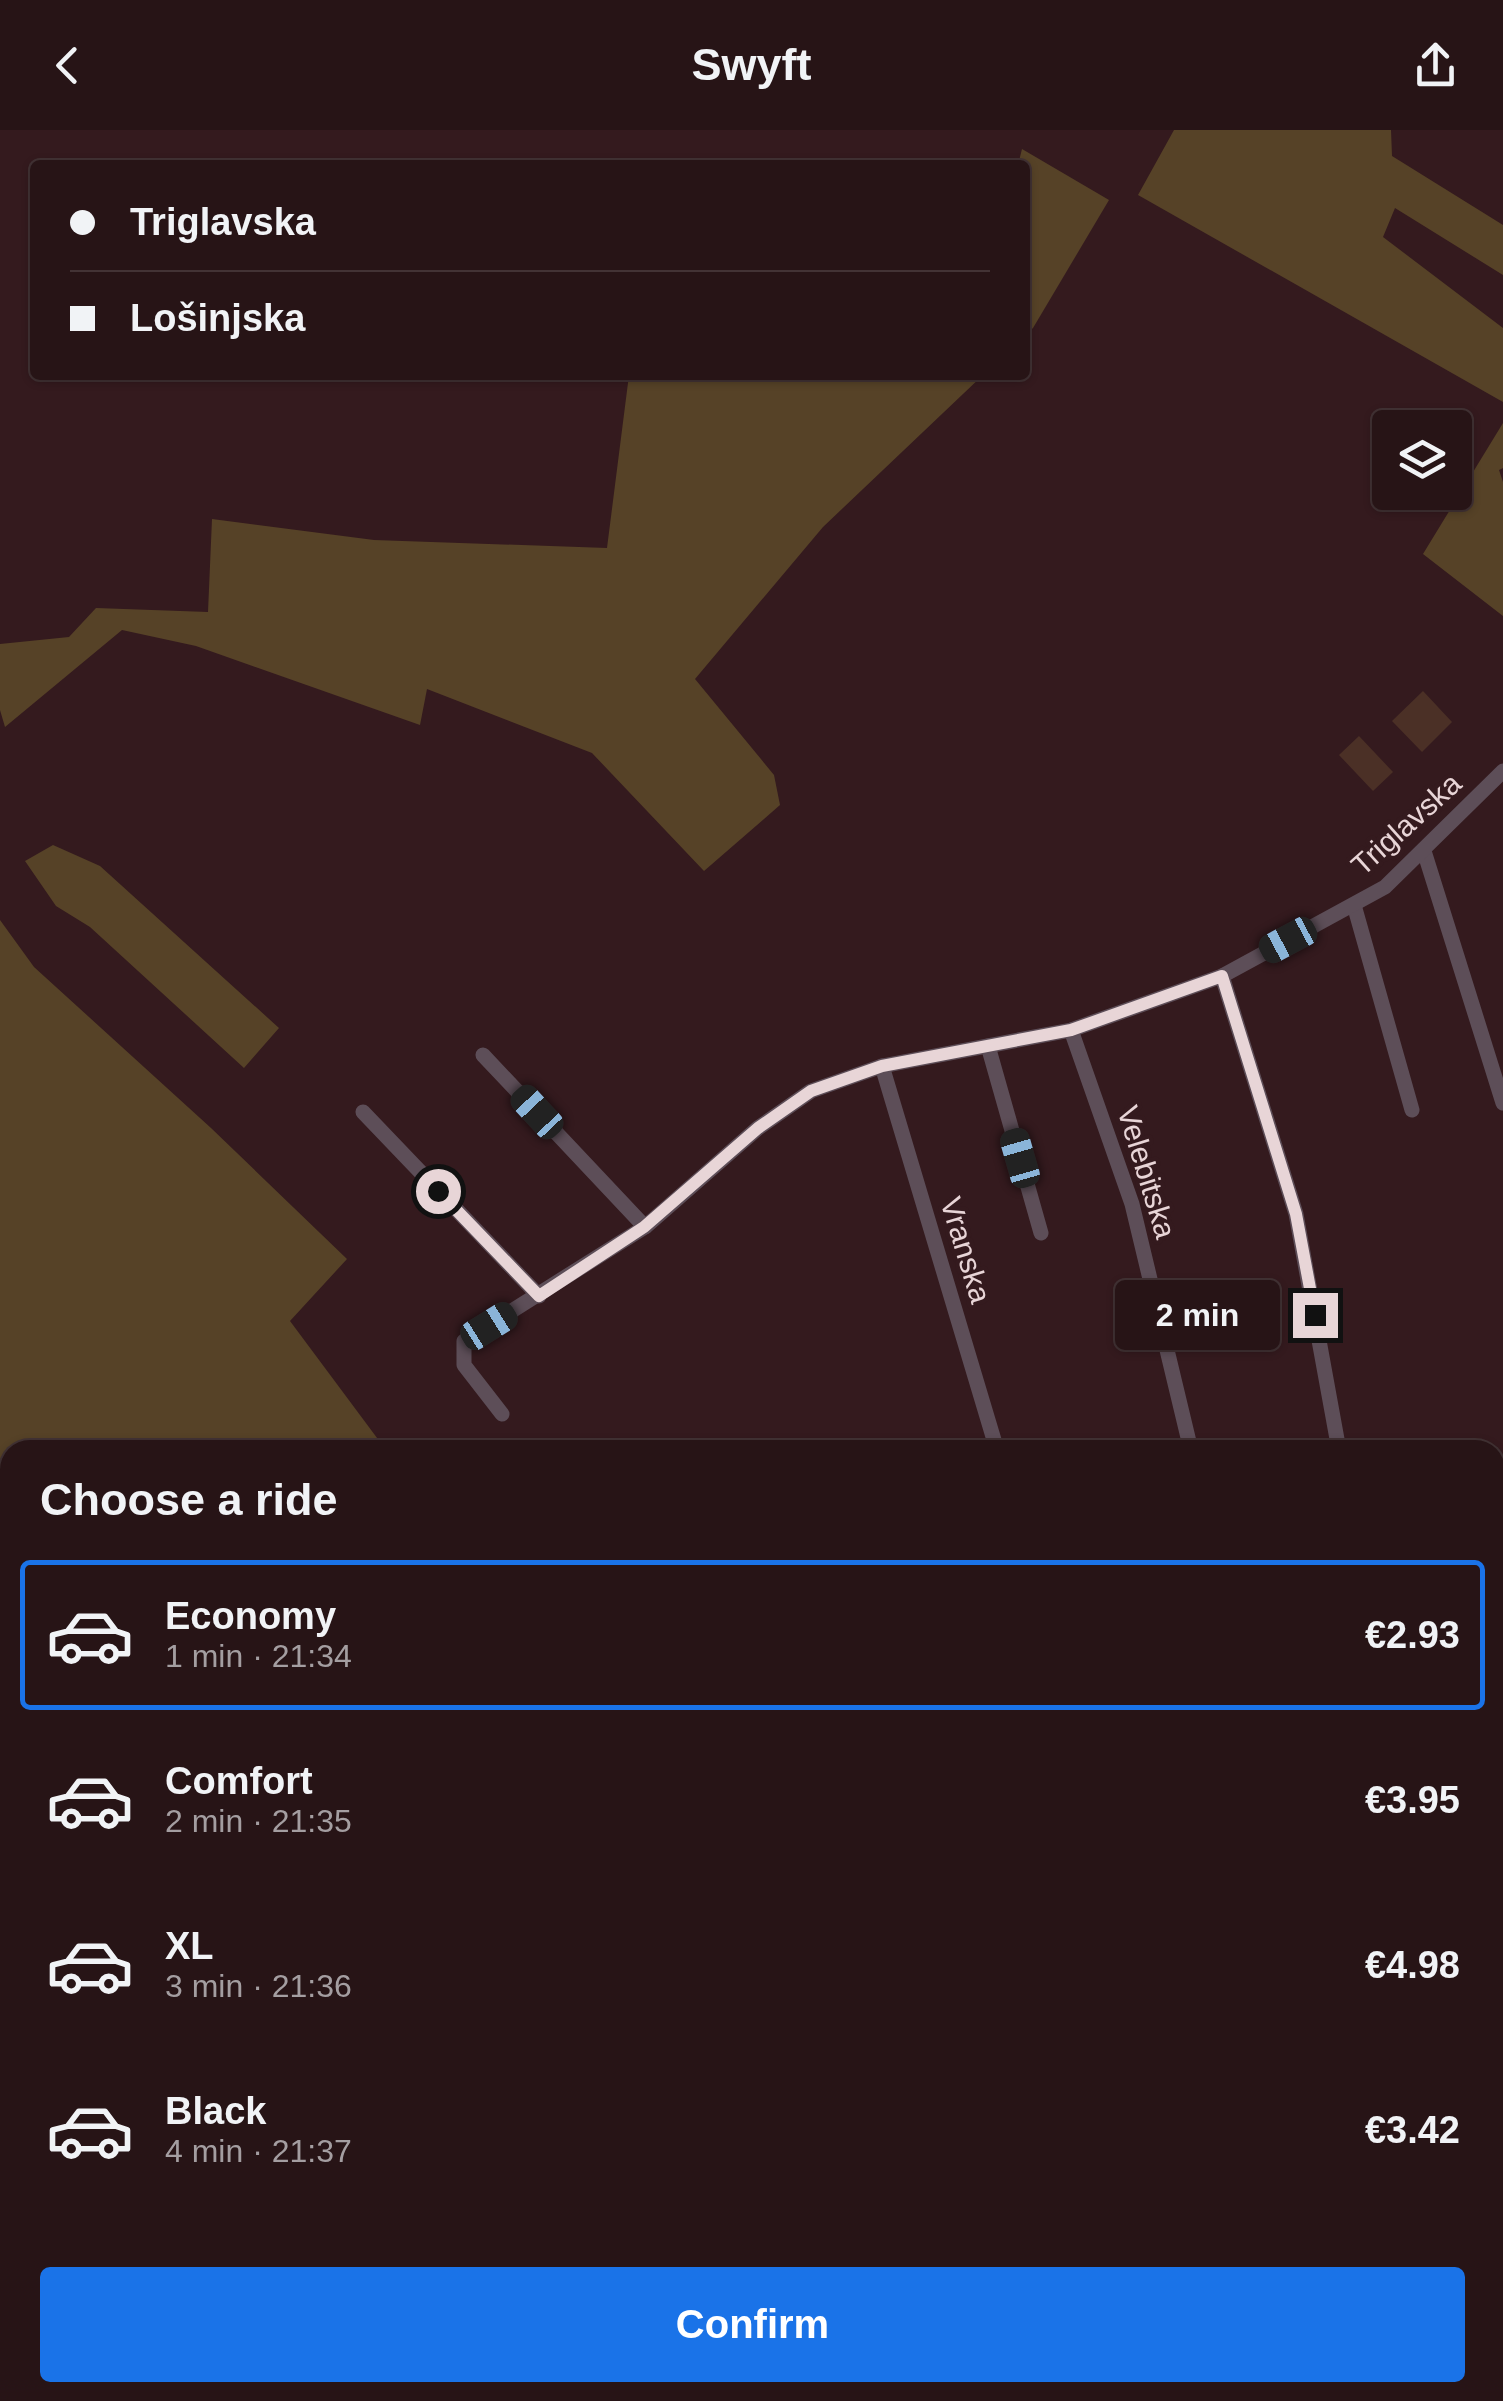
<!DOCTYPE html>
<meta charset="utf-8">
<style>
:root{--surface:#271416;--page:#332123;--text:#f1f3f6;--muted:#a49ea1;--line:#433335;--accent:#1a73e8}
body{margin:0;font-family:Helvetica,sans-serif;background:var(--page);color:var(--text);height:100vh;display:flex;flex-direction:column;font-size:38px;white-space:nowrap}
*{box-sizing:border-box;margin:0}
p{font-size:32px;color:var(--muted)}
.icon{flex:none;width:55px;height:55px;fill:none;stroke:currentColor;stroke-width:2;stroke-linecap:round;stroke-linejoin:round}
.map{position:relative;flex:1;overflow:hidden}
.drawer{position:absolute;left:0px;top:1310px;width:1505px;height:962px;display:flex;flex-direction:column;background:var(--surface);border-radius:30px 30px 0 0;box-shadow:0 2px 8px #0004,0 0 0 2px var(--line)}
.drawer>*{flex:none}
.top-card{position:absolute;left:30px;top:30px;width:1000px;height:220px;border-radius:10px;box-shadow:0 2px 8px #0004,0 0 0 2px var(--line);display:grid;align-content:center;height:220px;padding:0 40px;background:var(--surface)}
.controls{position:absolute;left:1372px;top:280px;display:grid;gap:20px}
.controls a{display:grid;place-items:center;width:100px;height:100px;border-radius:10px;background:var(--surface);box-shadow:0 2px 8px #0004,0 0 0 2px var(--line);font-size:50px}
.end{position:absolute;width:45px;height:45px;margin:-22px;border:12px solid #e8d5d7;background:#111;box-shadow:0 0 0 5px #111}
.from{border-radius:50%}
.bubble{position:absolute;height:70px;border-radius:10px;background:var(--surface);box-shadow:0 2px 8px #0004,0 0 0 2px var(--line);font-size:32px;font-weight:800;line-height:70px;text-align:center}
.car{position:absolute;width:30px;height:60px;margin:-30px -15px;border-radius:12px;box-shadow:0 0 8px 2px #0007;background:linear-gradient(#222 24%,#8ab4d8 0 40%,#222 0 76%,#8ab4d8 0 86%,#222 0)}
.top-card b{display:flex;align-items:center;gap:35px;height:95px;font-size:38px}
.top-card b+b{border-top:2px solid var(--line)}
.top-card i{width:25px;height:25px;background:var(--text)}
ul{padding:0;list-style:none}
li{display:flex;align-items:center;gap:30px;height:150px;margin:0 20px 15px;padding:0 20px;border:5px solid transparent;border-radius:10px}
li div{flex:1}
li b{display:block;font-size:38px}
li em{font-style:normal;font-weight:800}
li.on{border-color:var(--accent)}
li>.icon{width:90px;height:90px;stroke-width:1.5}
h2{padding:0 40px;font-size:45px;line-height:120px}
.cta{display:flex;gap:20px;margin-top:auto;padding:20px 40px}
.cta a{flex:1;height:115px;border-radius:10px;background:var(--accent);color:#fff;font-size:40px;font-weight:800;line-height:115px;text-align:center}
header{display:flex;justify-content:space-between;align-items:center;height:130px;padding:0 40px;background:var(--surface);font-size:45px;font-weight:800}
.map>svg:first-child{display:block}
.green{fill:#564227}
.lines{fill:none;stroke-linecap:round;stroke-linejoin:round}
.stream{stroke:#0e021b;stroke-width:5}
.building{fill:#4b3026}
.service{stroke:#5d4e58;stroke-width:8}
.minor{stroke:#5d4e58;stroke-width:15}
.rail{stroke:#897376;stroke-width:5;stroke-dasharray:15 8;stroke-linecap:butt}
.route{stroke:#e8d5d7;stroke-width:12}
.labels{text-anchor:middle;dominant-baseline:central;stroke-width:9;stroke-linejoin:round;paint-order:stroke}
.street-label{font-size:30px;fill:#e8d5d7;stroke:#341a1e}
</style>
<header><svg class="icon" aria-label="back" viewBox="0 0 24 24"><path d="M15 5l-7 7 7 7"/></svg>Swyft<svg class="icon" aria-label="share" viewBox="0 0 24 24"><path d="M12 15V3M7 8l5-5 5 5M5 13v7h14v-7"/></svg></header>
<div class="map">
<svg width="1503" height="2271" viewBox="0 0 1503 2271">
<rect width="100%" height="100%" fill="#341a1e"/>
<!-- green -->
<g class="green">
<polygon points="1174,0 1391,0 1392,26 1503,95 1503,145 1395,78 1383,107 1503,198 1503,272 1138,65"/>
<polygon points="1022,19 1109,70 1033,198 1025,205 1025,35 1018,35"/>
<polygon points="629,245 983,245 823,397 695,549 774,645 780,675 704,741 592,623 427,559 420,595 196,516 122,500 5,597 0,580 0,514 69,507 96,478 208,482 212,389 374,410 607,418"/>
<polygon points="1503,293 1503,338 1499,340 1503,352 1503,486 1423,424"/>
<polygon points="53,715 100,736 279,898 244,938 90,797 56,776 25,731"/>
<polygon points="0,790 34,837 211,998 347,1129 290,1191 386,1320 10,1320 10,1429 0,1411"/>
</g>
<g class="lines">
<!-- stream -->
<polyline class="stream" points="690,2262 708,2271"/>
</g>
<!-- building -->
<g class="building">
<polygon points="1423,561 1452,592 1422,622 1392,591"/>
<polygon points="1359,606 1393,642 1373,661 1339,625"/>
</g>
<g class="lines">
<!-- service -->
<g class="service">
<polyline points="0,1533 10,1546"/>
<polyline points="0,1855 10,1814"/>
<polyline points="757,2262 775,2271"/>
<polyline points="432,2271 440,2262"/>
</g>
<!-- minor -->
<g class="minor">
<polyline points="1424,721 1503,973"/>
<polyline points="1354,775 1412,980"/>
<polyline points="1222,846 1296,1084 1339,1320"/>
<polyline points="1071,900 1132,1074 1191,1320"/>
<polyline points="988,916 1041,1103"/>
<polyline points="483,925 645,1097"/>
<polyline points="882,936 997,1320"/>
<polyline points="363,982 539,1166"/>
<polyline points="502,1284 464,1235 464,1211 645,1097 758,998 811,961 882,936 1071,900 1222,846 1385,757 1503,641"/>
<polyline points="1495,1905 1503,1902"/>
<polyline points="868,2262 889,2265 919,2262"/>
<polyline points="1010,2262 1027,2271"/>
</g>
<!-- rail -->
<g class="rail">
<polyline points="0,1433 10,1452"/>
<polyline points="1495,2016 1503,2015"/>
</g>
</g>
<g class="lines">
<!-- route -->
<polyline class="route" points="438,1061 539,1166 644,1097 758,998 811,961 882,936 1071,900 1222,846 1296,1084 1315,1185"/>
</g>
<g class="labels">
<!-- street labels -->
<g class="street-label">
<text transform="translate(1406 694) rotate(-42)">Triglavska</text>
<text transform="translate(1147 1042) rotate(73)">Velebitska</text>
<text transform="translate(966 1120) rotate(73)">Vranska</text>
</g>
</g>
</svg>
<div class="controls">
<a><svg class="icon" aria-label="layers" viewBox="0 0 24 24"><path d="M12 4l9 5-9 5-9-5zM3 14l9 5 9-5"/></svg></a>
</div>
<i class="end from" style="left:438px;top:1061px"></i>
<i class="end" style="left:1315px;top:1185px"></i>
<div class="bubble" style="left:1115px;top:1150px;width:165px">2 min</div>
<i class="car" style="left:1288px;top:810px;rotate:242deg"></i>
<i class="car" style="left:537px;top:982px;rotate:317deg"></i>
<i class="car" style="left:1020px;top:1028px;rotate:344deg"></i>
<i class="car" style="left:489px;top:1196px;rotate:58deg"></i>
<div class="top-card">
<b><i class="from"></i>Triglavska</b>
<b><i></i>Lošinjska</b>
</div>
<section class="drawer">
<h2>Choose a ride</h2>
<ul>
<li class="on"><svg class="icon" aria-label="car" viewBox="0 0 24 24"><path d="M5 17H2v-5l4-1 3-4h7l3 4 3 1v5h-3M9 17h6M6 11h13"/><circle cx="7" cy="17" r="2"/><circle cx="17" cy="17" r="2"/></svg><div><b>Economy</b><p>1 min · 21:34</p></div><em>€2.93</em></li>
<li><svg class="icon" aria-label="car" viewBox="0 0 24 24"><path d="M5 17H2v-5l4-1 3-4h7l3 4 3 1v5h-3M9 17h6M6 11h13"/><circle cx="7" cy="17" r="2"/><circle cx="17" cy="17" r="2"/></svg><div><b>Comfort</b><p>2 min · 21:35</p></div><em>€3.95</em></li>
<li><svg class="icon" aria-label="car" viewBox="0 0 24 24"><path d="M5 17H2v-5l4-1 3-4h7l3 4 3 1v5h-3M9 17h6M6 11h13"/><circle cx="7" cy="17" r="2"/><circle cx="17" cy="17" r="2"/></svg><div><b>XL</b><p>3 min · 21:36</p></div><em>€4.98</em></li>
<li><svg class="icon" aria-label="car" viewBox="0 0 24 24"><path d="M5 17H2v-5l4-1 3-4h7l3 4 3 1v5h-3M9 17h6M6 11h13"/><circle cx="7" cy="17" r="2"/><circle cx="17" cy="17" r="2"/></svg><div><b>Black</b><p>4 min · 21:37</p></div><em>€3.42</em></li>
</ul>
<div class="cta"><a>Confirm</a></div>
</section>
</div>
